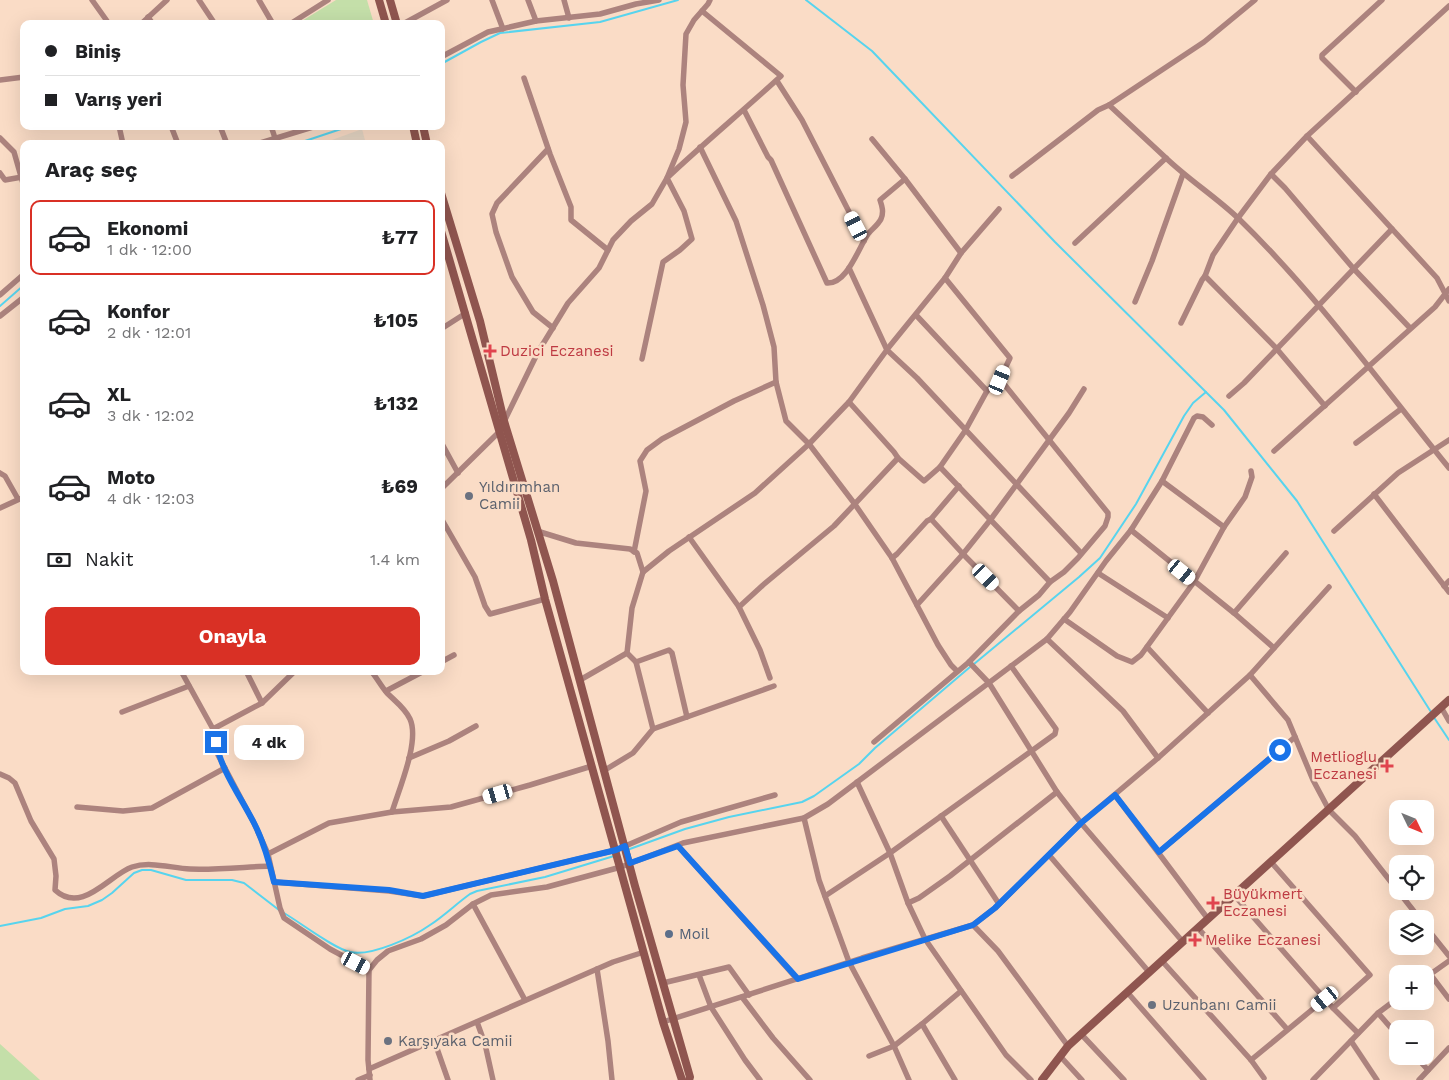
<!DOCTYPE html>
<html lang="tr">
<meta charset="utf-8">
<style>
:root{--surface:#fff;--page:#f2f2f2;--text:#202124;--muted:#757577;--line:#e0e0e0;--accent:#d93025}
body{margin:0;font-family:"Work Sans",sans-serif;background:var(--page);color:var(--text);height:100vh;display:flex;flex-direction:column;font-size:19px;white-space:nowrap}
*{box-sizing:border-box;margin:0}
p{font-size:16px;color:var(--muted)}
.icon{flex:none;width:28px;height:28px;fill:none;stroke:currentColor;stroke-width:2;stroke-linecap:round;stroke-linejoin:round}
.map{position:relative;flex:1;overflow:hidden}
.side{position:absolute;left:20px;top:140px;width:425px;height:535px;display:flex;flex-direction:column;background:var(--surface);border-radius:10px;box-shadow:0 5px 20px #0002}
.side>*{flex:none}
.hud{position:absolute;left:20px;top:20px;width:425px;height:110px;border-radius:10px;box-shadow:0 5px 20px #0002;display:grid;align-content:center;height:110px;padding:0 25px;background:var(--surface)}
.needle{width:32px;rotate:133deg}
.tools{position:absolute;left:1389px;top:800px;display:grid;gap:10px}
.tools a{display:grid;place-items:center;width:45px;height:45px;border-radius:10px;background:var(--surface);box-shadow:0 5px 20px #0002;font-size:25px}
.end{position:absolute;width:22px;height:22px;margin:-11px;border:6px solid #1a73e8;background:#fff;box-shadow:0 0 0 2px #fff}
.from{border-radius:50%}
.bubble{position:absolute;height:35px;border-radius:10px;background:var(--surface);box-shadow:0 5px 20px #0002;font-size:16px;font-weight:700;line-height:35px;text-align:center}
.car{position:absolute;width:15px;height:30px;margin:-15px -8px;border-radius:6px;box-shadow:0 0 4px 1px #0007;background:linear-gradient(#fff 24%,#345 0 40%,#fff 0 76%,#345 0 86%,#fff 0)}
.hud b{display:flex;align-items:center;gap:18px;height:48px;font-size:19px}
.hud b+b{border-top:1px solid var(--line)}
.hud i{width:12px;height:12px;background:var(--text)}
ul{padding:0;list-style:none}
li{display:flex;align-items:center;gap:15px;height:75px;margin:0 10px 8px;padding:0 15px;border:2px solid transparent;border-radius:10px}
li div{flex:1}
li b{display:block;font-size:19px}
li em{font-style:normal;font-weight:700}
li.selected{border-color:var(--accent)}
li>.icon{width:45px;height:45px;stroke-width:1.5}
h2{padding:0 25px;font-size:22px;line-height:60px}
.pay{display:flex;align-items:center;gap:12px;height:55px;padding:0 25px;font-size:19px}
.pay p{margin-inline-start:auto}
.button{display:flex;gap:10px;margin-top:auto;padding:10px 25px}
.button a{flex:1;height:58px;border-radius:10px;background:var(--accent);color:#fff;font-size:20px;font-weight:700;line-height:58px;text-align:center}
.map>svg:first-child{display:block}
.education{fill:#e6d6c4}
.green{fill:#c4dfa9}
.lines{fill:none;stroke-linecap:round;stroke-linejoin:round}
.stream{stroke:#57d4ee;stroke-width:2}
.street{stroke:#ac837e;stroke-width:5.5}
.secondary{stroke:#8f554f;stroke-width:8}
.route{stroke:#1a73e8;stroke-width:6}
.health-dot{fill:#e0444e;stroke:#fadcc6;stroke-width:2}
.worship-dot{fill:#6b7280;stroke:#fadcc6;stroke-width:2}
.service-dot{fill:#5c6f8a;stroke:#fadcc6;stroke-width:2}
.labels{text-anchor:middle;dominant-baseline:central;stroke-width:5;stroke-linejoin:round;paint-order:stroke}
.health-label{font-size:15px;fill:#be3a42;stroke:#fadcc6;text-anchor:start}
.worship-label{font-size:15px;fill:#5b616d;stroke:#fadcc6;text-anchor:start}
.service-label{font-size:15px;fill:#4e5e75;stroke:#fadcc6;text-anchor:start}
</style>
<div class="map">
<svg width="1449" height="1080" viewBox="0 0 1449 1080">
<rect width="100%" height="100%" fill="#fadcc6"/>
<!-- education -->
<polygon class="education" points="362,129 366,144 321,144"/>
<!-- green -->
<g class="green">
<polygon points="336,0 367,0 374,24 297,24"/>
<polygon points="0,1044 40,1080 0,1080"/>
</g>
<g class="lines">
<!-- stream -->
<g class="stream">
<polyline points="806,0 872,51 1055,242 1224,410 1297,501 1431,712"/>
<polyline points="441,64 481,42 500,33 600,22 678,0"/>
<polyline points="296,144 350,126"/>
<polyline points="0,306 24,285"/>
<polyline points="974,664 1079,577 1100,558 1136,504 1184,416 1193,403 1206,392"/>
<polyline points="1433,716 1449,740"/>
<polyline points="627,850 685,829 729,817 802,802 814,796 859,764 875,748 970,667"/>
<path d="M284,913c17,10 49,35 66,39 21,5 63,-15 80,-27 14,-9 26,-21 40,-31l7,-3 68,-14 69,-21"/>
<polyline points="0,926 41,918 65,909 88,906 102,900 112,893 134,873 142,870 151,870 186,880 232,880 244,883 279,910"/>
</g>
<!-- street -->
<g class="street">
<polyline points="92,0 107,21 107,24"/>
<polyline points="199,0 215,24"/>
<polyline points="259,0 273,24"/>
<polyline points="492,0 503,29"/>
<polyline points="528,0 536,21"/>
<polyline points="564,0 569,18"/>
<polyline points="148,17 153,24"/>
<polyline points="141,24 167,0"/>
<polyline points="290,24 328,0"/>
<polyline points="403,24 447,0"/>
<polyline points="441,57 488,32 536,21 600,14 636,4 659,0"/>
<polyline points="524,78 550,154 571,207 571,220 608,250"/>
<polyline points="0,80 24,77"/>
<polyline points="777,81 802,120 864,241"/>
<polyline points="1356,92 1322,58 1322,55 1382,0"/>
<path d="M744,110l24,47 3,3 56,123c20,1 31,-34 41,-49 4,-5 10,-9 13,-15 3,-7 1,-13 -1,-19l25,-21"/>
<polyline points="119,126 123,144"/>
<polyline points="171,126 178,144"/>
<polyline points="220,126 227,144"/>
<polyline points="271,126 275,138"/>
<polyline points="1307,136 1437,278 1449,301"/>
<polyline points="0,138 14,152 24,187"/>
<polyline points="872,139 905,179 961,253"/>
<polyline points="257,144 316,126"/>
<polyline points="700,147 736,221 763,305 774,347 776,382 786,421 809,444 854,503 892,558 938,645 951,665 957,671"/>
<polyline points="548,149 497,203 492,214 496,232 512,277 533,312 553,328"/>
<path d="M1166,158c23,22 50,39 73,61 78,76 142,165 210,249"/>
<polyline points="0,173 5,180 22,177"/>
<polyline points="1271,174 1285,188 1353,268 1410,328"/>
<polyline points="1012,176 1098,110 1109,105 1204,42 1255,0"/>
<polyline points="1075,243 1166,158 1109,105"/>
<polyline points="849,268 887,350 917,378 1081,553"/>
<polyline points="1205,276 1276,348 1325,406"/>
<polyline points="0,295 24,274"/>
<polyline points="1135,302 1152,261 1183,174"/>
<polyline points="916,315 987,391"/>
<polyline points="0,316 24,297"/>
<polyline points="1181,323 1202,280 1205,276 1213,255 1238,218 1271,174 1307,136 1449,6"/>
<polyline points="441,329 466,313"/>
<path d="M642,359l21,-97 17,-12 12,-11 -8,-28 -17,-33c37,-35 76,-67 114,-102l-79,-65"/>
<polyline points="1229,396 1244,383 1392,229"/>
<polyline points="849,402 894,452 898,458 924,481 940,467 965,431 987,391 1000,379 1010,358 945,278"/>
<polyline points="441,442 458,473"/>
<polyline points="1356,443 1401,409"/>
<polyline points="1274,451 1435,307 1449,289"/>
<polyline points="940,467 1050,582"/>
<polyline points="0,473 5,476 18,499"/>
<polyline points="1162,481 1224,527"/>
<polyline points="441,489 499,432 538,352 568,303 599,268 613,240 631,221 652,204 667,178 679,149 686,122 683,85 686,34 694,20 708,4 710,0"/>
<polyline points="1374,494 1449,592"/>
<polyline points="0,508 24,497"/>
<polyline points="441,518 475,577 485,606 490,614 545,599"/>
<polyline points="931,519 963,554 1019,611"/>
<polyline points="1131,530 1234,613 1274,648"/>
<polyline points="537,531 576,543 630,549 637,553 643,572"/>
<polyline points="1334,531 1398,473 1449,440"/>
<polyline points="689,537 739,607 760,650 770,678"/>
<polyline points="634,552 646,491 640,461 647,450 662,439 734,401 776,382"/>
<polyline points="892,558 897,554 927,521 931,519 959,486"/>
<polyline points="1098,573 1168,618"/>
<polyline points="1444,586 1449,581"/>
<polyline points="917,605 963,554 991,519 1069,413 1084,389"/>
<polyline points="739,607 763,585 834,526 898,458"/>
<polyline points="1234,613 1286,553"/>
<polyline points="1064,619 1117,656 1132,662 1141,655 1194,582 1224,527 1245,497 1252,477 1251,471"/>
<polyline points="1047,639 1123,711 1158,758"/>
<polyline points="1147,647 1208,713"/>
<polyline points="441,662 454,655"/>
<polyline points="636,662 669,650 672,653 687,717"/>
<polyline points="969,662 989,683 1057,792 1081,823 1183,942"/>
<polyline points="181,671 213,729 218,755 254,823 268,854 280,908 284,918 330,949 369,970"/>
<polyline points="246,671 262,703"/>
<path d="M371,671c6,7 10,15 16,22 8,8 18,15 23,26 10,22 -11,70 -18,93"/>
<polyline points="1250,675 1288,720 1313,780 1329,810 1355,836 1398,891"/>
<polyline points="580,680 627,653"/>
<polyline points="386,691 424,671"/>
<polyline points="1441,707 1449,721"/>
<polyline points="122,712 189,686"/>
<polyline points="213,729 262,703 295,671"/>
<polyline points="653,729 636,662 627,653 632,608 643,572 669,551 755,493 809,444 849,402 889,347 945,278 961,253 999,209"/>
<polyline points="874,742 969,662 1019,611 1039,595 1050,582 1064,572 1078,558 1105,526 1108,517 1108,513 1000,379"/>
<polyline points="409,758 449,741 476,726"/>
<polyline points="605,770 633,753 653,729 774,686"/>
<path d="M0,774l9,4 6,5 16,38 23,38 2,17 -1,14c27,25 54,-15 77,-23 18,-6 39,1 58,2 26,1 54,-2 80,-3"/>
<polyline points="857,782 890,853 908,903 925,939 1006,1055 1031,1080"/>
<polyline points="1115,795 1208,919"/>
<polyline points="77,807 123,811 152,808 225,768"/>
<polyline points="941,816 999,904"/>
<polyline points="804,818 819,880 849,962 894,1046 909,1080"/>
<polyline points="678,846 797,979"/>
<polyline points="1159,852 1295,737"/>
<polyline points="268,854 329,823 392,812 451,807 530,785 592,766"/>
<polyline points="1049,855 1149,972"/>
<polyline points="1271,862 1370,975 1333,1008"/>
<polyline points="274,882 389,891 423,896 616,850 681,822 775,795"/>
<polyline points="1398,891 1420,919"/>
<polyline points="1234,895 1333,1008 1358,1033"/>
<polyline points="825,896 890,853 1055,734 1056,729 1011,666"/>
<polyline points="908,903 919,898 950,876 1057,792"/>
<polyline points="473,904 525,1000"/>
<polyline points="973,925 998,951 1068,1046"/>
<polyline points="1425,926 1449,956"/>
<polyline points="1198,928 1287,1029"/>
<polyline points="1162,961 1251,1060 1264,1078"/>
<polyline points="597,969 608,1041 612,1080"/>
<polyline points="1430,974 1449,999"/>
<polyline points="699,975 711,1007 745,1060 760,1080"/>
<polyline points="1425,978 1449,961"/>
<polyline points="663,983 729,967 749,995"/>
<polyline points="1127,992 1204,1080"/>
<polyline points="742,997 773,1038 810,1080"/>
<polyline points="1378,1013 1398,1036"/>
<polyline points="477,1022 485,1044 493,1080"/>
<polyline points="663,1022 862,958 973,925 995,908 1081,823 1158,758 1250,675 1329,587"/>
<polyline points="922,1024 955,1080"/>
<polyline points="1081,1034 1124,1080"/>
<polyline points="434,1040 448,1080"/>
<polyline points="1351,1041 1377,1080"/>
<polyline points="869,1056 894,1046 922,1024 961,991"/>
<polyline points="1060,1056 1082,1080"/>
<polyline points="1415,1056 1428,1070"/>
<polyline points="1251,1060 1325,999"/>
<polyline points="369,1069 613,962 644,952"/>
<polyline points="358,1080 370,1075"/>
<polyline points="370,1080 368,1060 369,970 377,960 388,951 421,939 446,925 473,904 491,895 547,887 621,867 683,843 804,818 828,804 1047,639 1070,612 1106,561 1131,530 1162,481 1194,418 1197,416 1203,417 1212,425"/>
<polyline points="1313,1080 1378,1013 1398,998"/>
<polyline points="1419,1080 1449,1048"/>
</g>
<!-- secondary -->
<g class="secondary">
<polyline points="379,0 386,24"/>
<polyline points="390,0 397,24"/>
<polyline points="413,126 417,144"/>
<polyline points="423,126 427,144"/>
<polyline points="441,193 480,321 504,421 553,581 635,886 690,1077 689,1080"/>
<polyline points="441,231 531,540 545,599 663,1022 682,1080"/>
<polyline points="1042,1080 1068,1046 1449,700"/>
</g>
</g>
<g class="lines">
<!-- route -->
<path class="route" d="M216,742c5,29 25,55 38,81 10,19 15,38 20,59l115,8 34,6 193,-46 9,-4 5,17 48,-17 120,133 175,-54 22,-17 86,-85 34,-28 44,57 121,-102"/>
</g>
<!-- markers -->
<g class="health-dot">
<path d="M487.5 343.5h5v5h5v5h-5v5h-5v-5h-5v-5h5z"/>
<path d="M1384.5 758.5h5v5h5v5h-5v5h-5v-5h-5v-5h5z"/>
<path d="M1210.5 895.5h5v5h5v5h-5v5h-5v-5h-5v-5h5z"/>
<path d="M1192.5 932.5h5v5h5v5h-5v5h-5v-5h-5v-5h5z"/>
</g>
<g class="worship-dot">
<circle cx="469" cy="496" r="5"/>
<circle cx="1152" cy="1005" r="5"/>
<circle cx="388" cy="1041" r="5"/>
</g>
<circle class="service-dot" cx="669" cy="934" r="5"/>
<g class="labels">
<!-- health labels -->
<g class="health-label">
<text x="500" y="351">Duzici Eczanesi</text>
<text x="1377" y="757" text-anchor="end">Metlioglu<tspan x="1377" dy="17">Eczanesi</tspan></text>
<text x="1223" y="894">Büyükmert<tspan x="1223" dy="17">Eczanesi</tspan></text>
<text x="1205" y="940">Melike Eczanesi</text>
</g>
<!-- worship labels -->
<g class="worship-label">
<text x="479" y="487">Yıldırımhan<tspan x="479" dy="17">Camii</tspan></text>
<text x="1162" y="1005">Uzunbanı Camii</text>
<text x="398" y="1041">Karşıyaka Camii</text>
</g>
<!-- service labels -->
<g class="service-label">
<text x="679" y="934">Moil</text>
</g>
</g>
</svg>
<div class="tools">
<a><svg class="needle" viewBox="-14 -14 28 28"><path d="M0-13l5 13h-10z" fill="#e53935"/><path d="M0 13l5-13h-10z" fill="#757577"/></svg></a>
<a><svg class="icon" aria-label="locate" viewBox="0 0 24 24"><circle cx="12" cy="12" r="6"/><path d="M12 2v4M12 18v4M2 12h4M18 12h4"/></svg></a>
<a><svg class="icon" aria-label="layers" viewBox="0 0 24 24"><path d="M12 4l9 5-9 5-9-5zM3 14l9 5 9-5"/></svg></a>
<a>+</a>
<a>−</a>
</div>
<i class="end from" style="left:1280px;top:750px"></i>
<i class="end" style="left:216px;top:742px"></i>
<div class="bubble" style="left:234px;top:725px;width:70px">4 dk</div>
<i class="car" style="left:856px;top:226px;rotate:333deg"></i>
<i class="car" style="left:1000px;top:380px;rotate:23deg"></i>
<i class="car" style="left:1182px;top:572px;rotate:129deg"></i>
<i class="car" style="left:986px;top:577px;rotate:135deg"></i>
<i class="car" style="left:498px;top:794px;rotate:254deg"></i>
<i class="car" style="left:356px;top:963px;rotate:117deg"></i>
<i class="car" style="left:1325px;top:999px;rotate:231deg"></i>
<div class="hud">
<b><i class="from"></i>Biniş</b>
<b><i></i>Varış yeri</b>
</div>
<section class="side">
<h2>Araç seç</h2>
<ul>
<li class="selected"><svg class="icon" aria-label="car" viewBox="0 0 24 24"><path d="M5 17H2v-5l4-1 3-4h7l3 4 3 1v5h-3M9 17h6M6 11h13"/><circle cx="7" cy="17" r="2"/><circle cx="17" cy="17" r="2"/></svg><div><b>Ekonomi</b><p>1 dk · 12:00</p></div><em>₺77</em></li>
<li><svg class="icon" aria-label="car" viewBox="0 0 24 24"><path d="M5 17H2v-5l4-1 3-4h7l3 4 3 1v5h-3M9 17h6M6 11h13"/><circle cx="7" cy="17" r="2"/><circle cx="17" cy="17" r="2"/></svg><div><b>Konfor</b><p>2 dk · 12:01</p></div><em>₺105</em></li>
<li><svg class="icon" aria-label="car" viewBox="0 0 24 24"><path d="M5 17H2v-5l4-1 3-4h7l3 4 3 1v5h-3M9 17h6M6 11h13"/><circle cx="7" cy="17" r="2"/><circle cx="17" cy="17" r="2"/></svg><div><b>XL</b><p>3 dk · 12:02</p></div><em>₺132</em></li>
<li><svg class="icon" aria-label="car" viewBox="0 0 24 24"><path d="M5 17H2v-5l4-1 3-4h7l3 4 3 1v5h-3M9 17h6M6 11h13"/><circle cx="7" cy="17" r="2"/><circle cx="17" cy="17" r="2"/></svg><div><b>Moto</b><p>4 dk · 12:03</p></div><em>₺69</em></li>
</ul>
<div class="pay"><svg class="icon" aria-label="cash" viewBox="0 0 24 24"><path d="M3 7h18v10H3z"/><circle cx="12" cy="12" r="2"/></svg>Nakit<p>1.4 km</p></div>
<div class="button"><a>Onayla</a></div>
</section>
</div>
